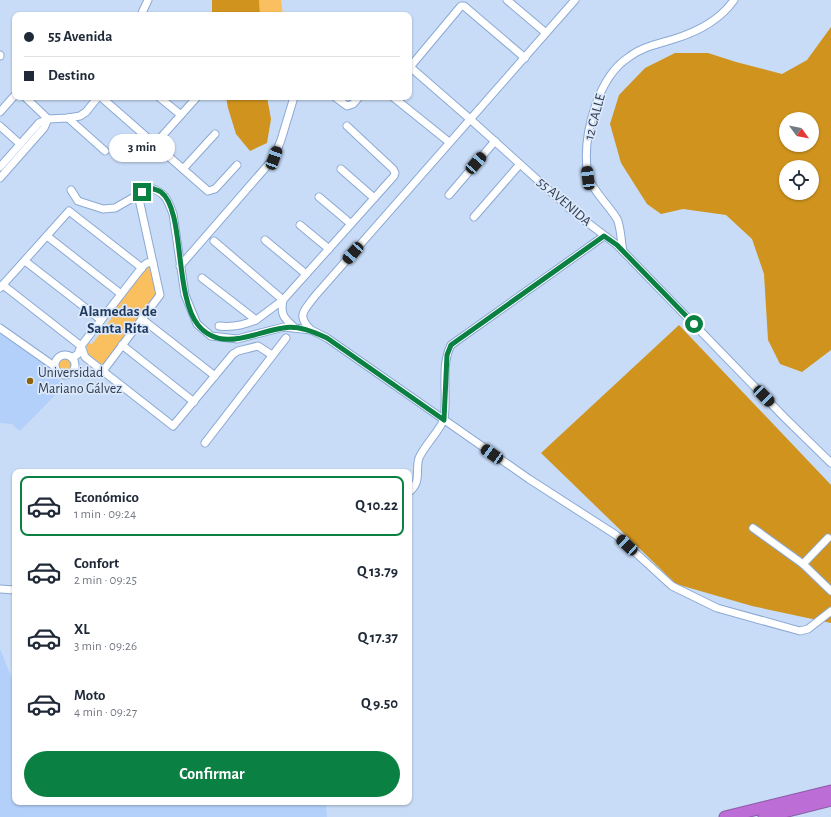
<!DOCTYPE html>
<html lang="es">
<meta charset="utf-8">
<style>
:root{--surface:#fff;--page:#f2f2f3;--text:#1f2937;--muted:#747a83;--line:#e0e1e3;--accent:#0b8043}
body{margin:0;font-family:"Alegreya Sans",sans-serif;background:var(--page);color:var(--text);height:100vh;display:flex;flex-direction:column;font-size:15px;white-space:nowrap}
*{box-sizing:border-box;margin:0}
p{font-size:13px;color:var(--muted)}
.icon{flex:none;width:22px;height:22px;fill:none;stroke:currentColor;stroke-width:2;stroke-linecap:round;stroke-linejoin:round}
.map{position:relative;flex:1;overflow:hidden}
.panel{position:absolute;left:12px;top:469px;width:400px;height:336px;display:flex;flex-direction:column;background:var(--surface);border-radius:8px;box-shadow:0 1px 3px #0004}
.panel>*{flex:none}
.guide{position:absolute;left:12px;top:12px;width:400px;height:88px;border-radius:8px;box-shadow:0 1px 3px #0004;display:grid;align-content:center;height:88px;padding:0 12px;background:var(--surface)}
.needle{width:26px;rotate:123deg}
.buttons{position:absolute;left:779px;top:112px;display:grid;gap:8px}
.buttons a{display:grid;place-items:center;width:40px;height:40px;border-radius:50%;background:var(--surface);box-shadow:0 1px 3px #0004;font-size:20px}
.end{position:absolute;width:18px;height:18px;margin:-9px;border:5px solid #0b8043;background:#fff;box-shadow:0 0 0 2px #fff}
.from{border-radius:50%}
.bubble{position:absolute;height:28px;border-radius:14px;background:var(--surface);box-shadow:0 1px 3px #0004;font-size:13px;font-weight:700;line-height:28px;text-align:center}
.car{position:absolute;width:12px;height:24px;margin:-12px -6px;border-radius:5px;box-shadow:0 0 3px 1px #0007;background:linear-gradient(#222 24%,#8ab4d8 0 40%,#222 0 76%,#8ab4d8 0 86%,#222 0)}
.guide b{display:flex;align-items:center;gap:14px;height:38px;font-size:15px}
.guide b+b{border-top:1px solid var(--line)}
.guide i{width:10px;height:10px;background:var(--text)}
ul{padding:7px 0 0;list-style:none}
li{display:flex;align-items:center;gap:12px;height:60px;margin:0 8px 6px;padding:0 4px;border:2px solid transparent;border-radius:8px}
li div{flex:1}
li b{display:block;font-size:15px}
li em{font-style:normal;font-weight:700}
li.active{border-color:var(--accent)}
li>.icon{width:36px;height:36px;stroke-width:1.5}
.cta{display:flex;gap:8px;margin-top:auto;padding:8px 12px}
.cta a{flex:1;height:46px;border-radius:24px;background:var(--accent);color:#fff;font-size:16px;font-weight:700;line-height:46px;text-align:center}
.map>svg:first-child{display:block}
.built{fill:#b3d0fa}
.green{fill:#fabf5e}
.forest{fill:#d0931d;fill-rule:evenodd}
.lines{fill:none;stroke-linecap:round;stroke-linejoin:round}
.minor-casing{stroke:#8ba9d5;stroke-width:9}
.highway-casing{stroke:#8b5ca6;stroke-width:13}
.minor{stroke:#fff;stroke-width:7}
.highway{stroke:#bc6dd6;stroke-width:11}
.route{stroke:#0b8043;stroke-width:5}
.poi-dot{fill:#8e6208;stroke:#dbe8fb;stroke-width:1.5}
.labels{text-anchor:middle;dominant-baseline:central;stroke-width:3.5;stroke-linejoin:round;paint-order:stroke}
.street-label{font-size:14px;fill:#2f3c4e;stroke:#dbe8fb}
.poi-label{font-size:14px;fill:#2f3c4e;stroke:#dbe8fb;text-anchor:start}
.neighbourhood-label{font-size:15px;font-weight:bold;fill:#1f395d;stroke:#dbe8fb}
</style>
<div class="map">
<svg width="831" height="817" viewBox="0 0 831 817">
<rect width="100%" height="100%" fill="#c8dcf7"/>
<!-- built -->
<g class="built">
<polygon points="0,332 48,367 52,374 65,385 20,431 12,424 0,423"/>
<polygon points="0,649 15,686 15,802 314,802 326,805 327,817 0,817"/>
</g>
<!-- green -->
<g class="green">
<polygon points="259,0 281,0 283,15 260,15"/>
<polygon points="148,267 151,268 157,295 104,364 101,364 86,353 87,344 89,343 92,344 111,319 109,315 146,268"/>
<circle cx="64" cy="365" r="8"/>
</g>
<!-- forest -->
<g class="forest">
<polygon points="212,0 259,0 260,15 212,15"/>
<path d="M831,27v323l-29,22 -22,-8 -12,-24 -4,-66 -12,-35 -26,-24 -43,-6 -22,5 -14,-10 -26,-41 -11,-39 9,-29 26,-27 30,-15h33l28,9 46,12 25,-14zM786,119h26v26h-26zM786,167h26v26h-26z"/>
<polygon points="226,97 267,97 271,119 267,143 250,151 236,134 228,108"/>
<polygon points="679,325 831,485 831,623 752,606 676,584 541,453"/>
</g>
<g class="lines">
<defs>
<g id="minor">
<polyline points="507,0 546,33"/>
<polyline points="141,15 148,0"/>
<polyline points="0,56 0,55"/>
<polyline points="409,66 470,119 571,210 617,245 784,417 831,463"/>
<polyline points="410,67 461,6 464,6 525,58"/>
<polyline points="25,97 48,119"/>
<polyline points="101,97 208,191 215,189 237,165"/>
<polyline points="159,97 181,115"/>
<polyline points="335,97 347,106 353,104 359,97"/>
<polyline points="393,97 449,142"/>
<polyline points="0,112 15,95"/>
<polyline points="68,118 105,151"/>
<polyline points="0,126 20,144"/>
<polyline points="155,144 197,97"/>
<polyline points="0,167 39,123 48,119 68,118 80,116 86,112 98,97"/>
<polyline points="183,169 215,134"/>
<polyline points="341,169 374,198"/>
<polyline points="0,178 44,128 48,119"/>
<path d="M71,190l7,11 25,8 12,-1 35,-20c15,4 18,12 23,26l12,81 12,29 14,12 26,3 47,-12 27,3 16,8 202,141 87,56 56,51 45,22 83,23 8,-2 23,-18"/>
<polyline points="449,195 495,141"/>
<polyline points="319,197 351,224"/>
<polyline points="474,217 520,164"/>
<polyline points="300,225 329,249"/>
<polyline points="47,236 121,294"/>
<polyline points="265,240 306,274"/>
<path d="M623,251c-2,-8 -2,-25 -6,-32 -7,-12 -27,-32 -29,-43 -4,-23 0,-48 7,-69 6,-18 17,-39 34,-50 13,-10 29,-13 45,-18 23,-7 46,-19 60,-39"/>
<polyline points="25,261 101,320"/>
<polyline points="180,266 274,158 281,140 294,97"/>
<polyline points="202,278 256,320 283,300 214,241"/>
<polyline points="3,285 81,346 85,357 90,361 173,426 233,354 238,351 258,346 272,355"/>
<polyline points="0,288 69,211 142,268"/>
<polyline points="142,319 215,376"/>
<path d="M219,326c14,2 25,-1 37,-6"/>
<polyline points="0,328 54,366"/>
<path d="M295,328c-11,-10 -15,-13 -12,-28l111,-124 1,-3 -2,-4 -46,-43"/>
<path d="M311,330c-15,-15 -7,-19 4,-34l260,-296"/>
<polyline points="122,345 194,402"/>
<circle cx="65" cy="365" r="10"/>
<polyline points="72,358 78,354 81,346 143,266 147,263 153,262"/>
<polyline points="103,371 160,295 139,199"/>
<polyline points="205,443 286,338"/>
<path d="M409,492c13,-10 6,-22 10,-34 5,-12 22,-29 25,-39 4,-23 -4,-53 7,-74l153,-109"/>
<polyline points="753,528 803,564 831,591"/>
<polyline points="803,564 828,538"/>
<polyline points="0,589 15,590"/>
</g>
<g id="highway">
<polyline points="725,817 831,791"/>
<polyline points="764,817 831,800"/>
</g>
</defs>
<!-- minor casing -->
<use href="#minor" class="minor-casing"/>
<!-- highway casing -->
<use href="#highway" class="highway-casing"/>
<!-- minor -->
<use href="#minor" class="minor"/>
<!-- highway -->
<use href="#highway" class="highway"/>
</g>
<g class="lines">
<!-- route -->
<path class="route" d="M142,192l8,-4c4,1 8,2 11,4 24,18 13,103 37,133 23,28 57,7 85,3 15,-3 31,4 44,10l117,82 3,-65 4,-10 153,-109 13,9 77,79"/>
</g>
<!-- markers -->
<circle class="poi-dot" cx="30" cy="381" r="4"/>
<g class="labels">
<!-- street labels -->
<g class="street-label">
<text transform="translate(595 117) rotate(-75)">12 CALLE</text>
<text transform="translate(564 202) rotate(41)">55 AVENIDA</text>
</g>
<!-- poi labels -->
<g class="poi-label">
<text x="38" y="373">Universidad<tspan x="38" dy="16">Mariano Gálvez</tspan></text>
</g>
<!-- neighbourhood labels -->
<g class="neighbourhood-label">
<text x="118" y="311">Alamedas de<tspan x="118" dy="17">Santa Rita</tspan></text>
</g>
</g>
</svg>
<div class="buttons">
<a><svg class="needle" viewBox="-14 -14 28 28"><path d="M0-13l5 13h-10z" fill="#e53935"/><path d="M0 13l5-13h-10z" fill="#747a83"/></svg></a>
<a><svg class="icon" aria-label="locate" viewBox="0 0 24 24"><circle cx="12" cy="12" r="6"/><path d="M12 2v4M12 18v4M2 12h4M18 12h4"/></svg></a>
</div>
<i class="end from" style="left:694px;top:324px"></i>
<i class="end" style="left:142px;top:192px"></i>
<div class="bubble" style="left:109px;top:134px;width:66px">3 min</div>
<i class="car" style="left:274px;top:158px;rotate:20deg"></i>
<i class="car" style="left:476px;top:163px;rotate:41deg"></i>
<i class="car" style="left:588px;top:178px;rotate:353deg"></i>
<i class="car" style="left:353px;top:253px;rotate:221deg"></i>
<i class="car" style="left:764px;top:396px;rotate:136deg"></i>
<i class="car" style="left:492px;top:454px;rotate:305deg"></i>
<i class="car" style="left:627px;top:545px;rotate:313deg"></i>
<div class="guide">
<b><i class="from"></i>55 Avenida</b>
<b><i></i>Destino</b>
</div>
<section class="panel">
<ul>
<li class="active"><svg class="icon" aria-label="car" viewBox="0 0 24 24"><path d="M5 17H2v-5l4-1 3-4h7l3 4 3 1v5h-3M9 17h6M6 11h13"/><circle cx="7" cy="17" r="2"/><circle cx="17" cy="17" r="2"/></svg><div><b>Económico</b><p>1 min · 09:24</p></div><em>Q 10.22</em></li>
<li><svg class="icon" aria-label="car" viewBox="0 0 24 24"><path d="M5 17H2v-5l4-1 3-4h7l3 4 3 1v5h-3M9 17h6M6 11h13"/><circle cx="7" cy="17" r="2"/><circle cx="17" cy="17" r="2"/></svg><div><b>Confort</b><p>2 min · 09:25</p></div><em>Q 13.79</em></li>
<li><svg class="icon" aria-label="car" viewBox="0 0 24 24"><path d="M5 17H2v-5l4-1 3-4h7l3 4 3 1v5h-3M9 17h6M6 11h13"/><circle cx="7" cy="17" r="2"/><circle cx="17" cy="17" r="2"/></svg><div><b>XL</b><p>3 min · 09:26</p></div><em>Q 17.37</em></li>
<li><svg class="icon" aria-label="car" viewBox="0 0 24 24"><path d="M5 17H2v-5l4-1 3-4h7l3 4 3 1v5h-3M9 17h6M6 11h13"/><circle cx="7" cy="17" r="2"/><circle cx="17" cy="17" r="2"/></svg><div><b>Moto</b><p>4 min · 09:27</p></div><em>Q 9.50</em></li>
</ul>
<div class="cta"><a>Confirmar</a></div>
</section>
</div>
